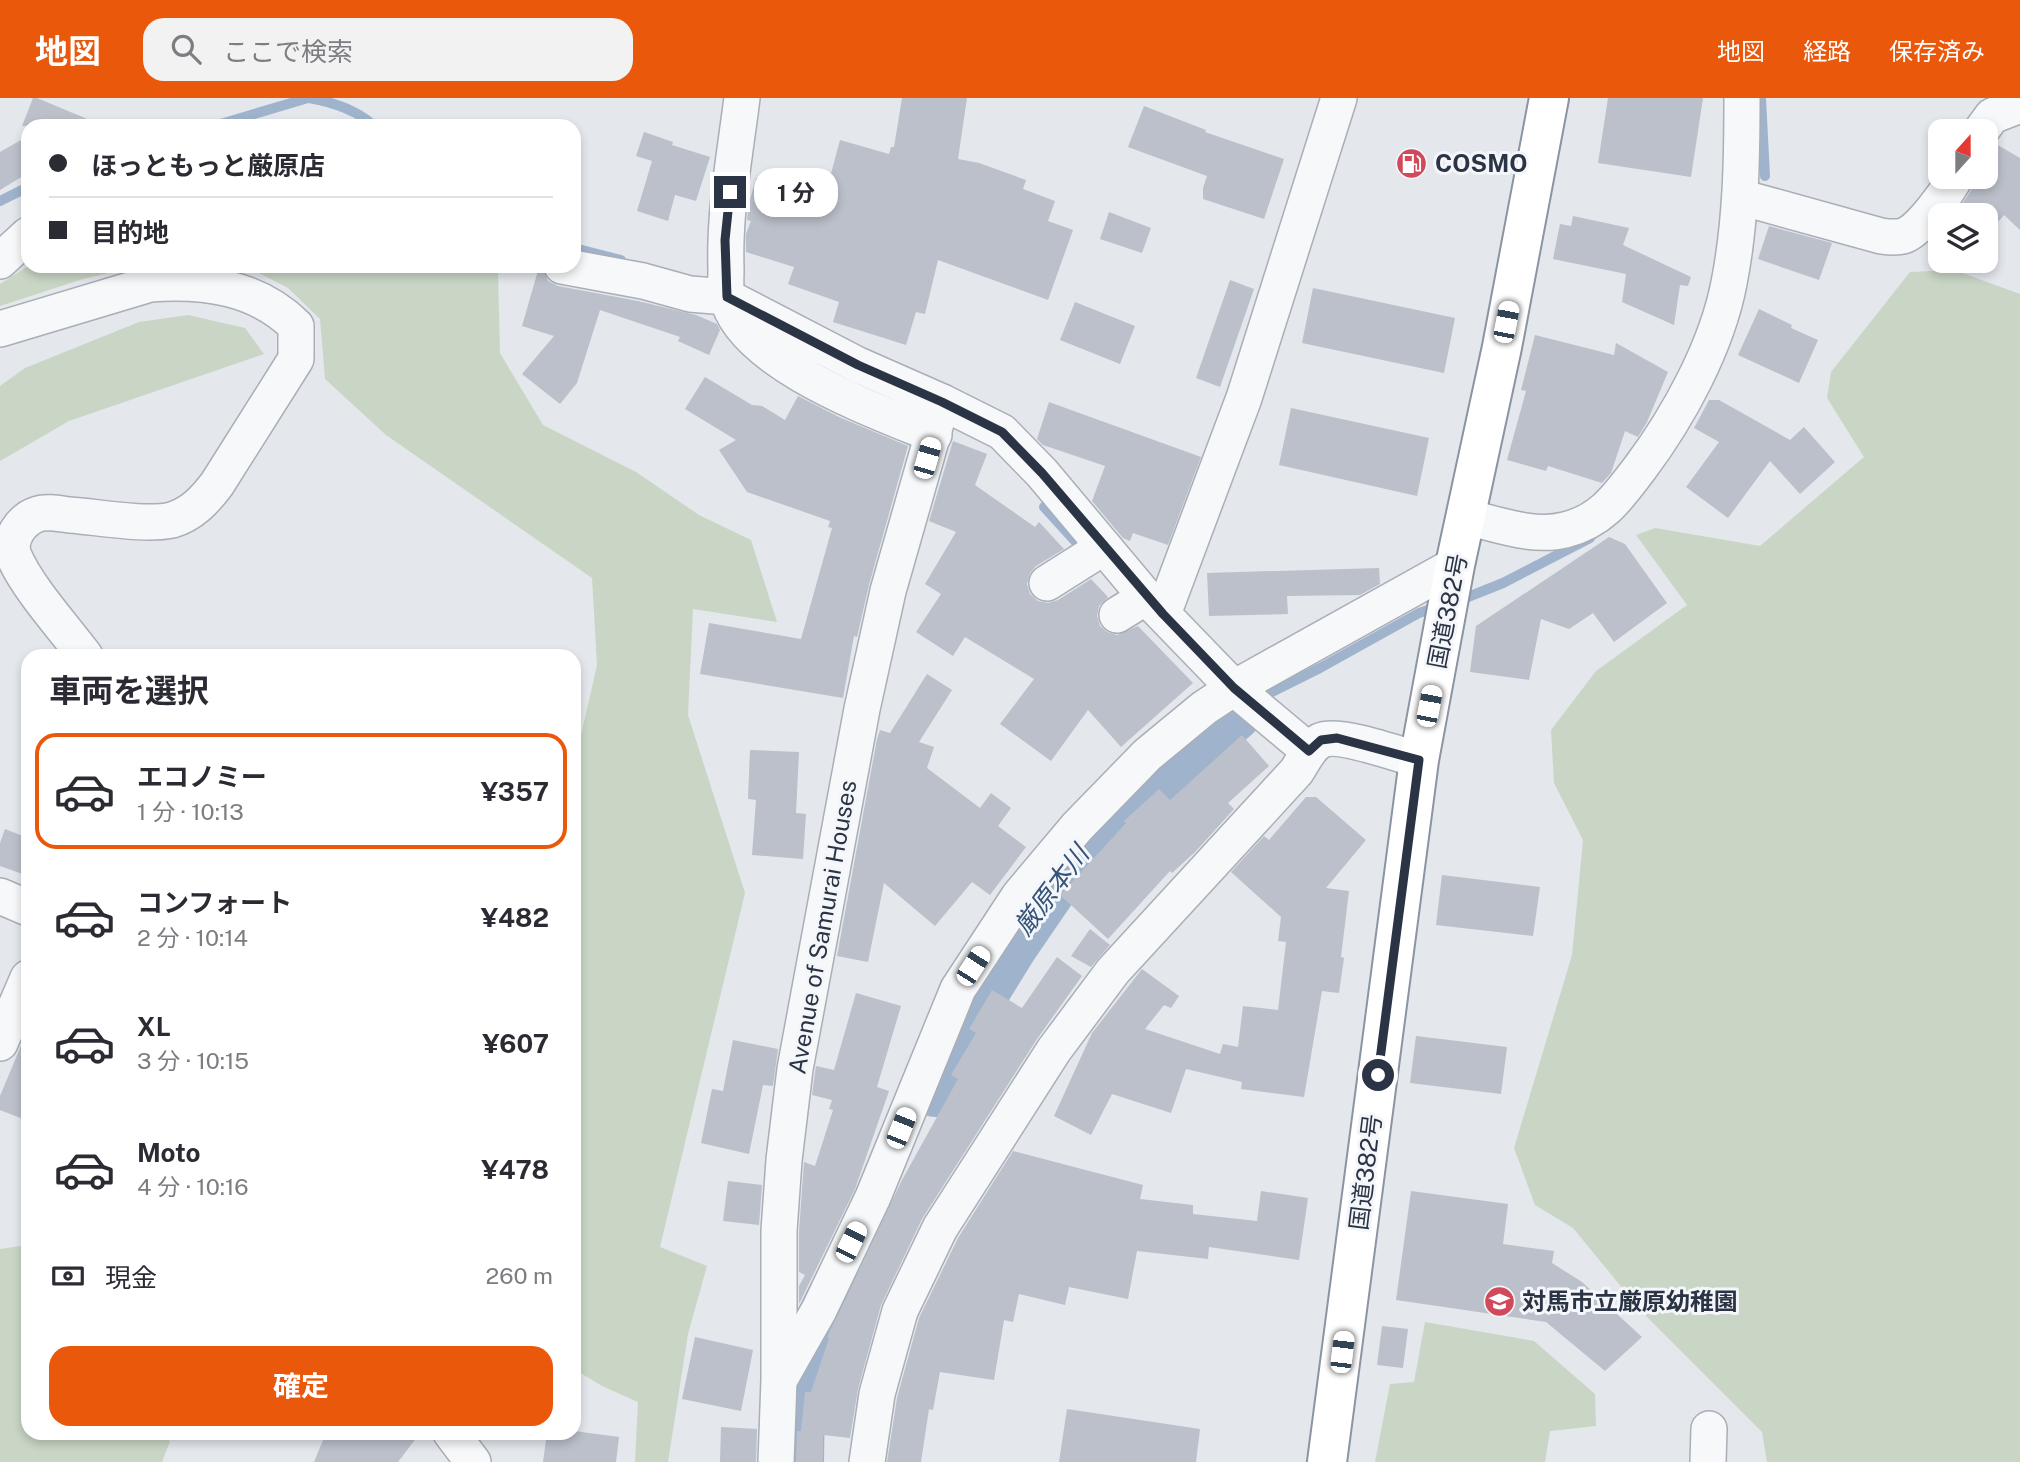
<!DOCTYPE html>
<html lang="ja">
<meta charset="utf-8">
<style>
:root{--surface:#fff;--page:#f2f2f3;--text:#2b2b33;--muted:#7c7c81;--line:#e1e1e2;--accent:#ea580c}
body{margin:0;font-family:"Public Sans","Noto Sans JP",sans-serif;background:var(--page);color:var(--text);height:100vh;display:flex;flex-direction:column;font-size:26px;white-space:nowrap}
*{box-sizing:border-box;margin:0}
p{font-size:23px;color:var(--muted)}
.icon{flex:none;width:38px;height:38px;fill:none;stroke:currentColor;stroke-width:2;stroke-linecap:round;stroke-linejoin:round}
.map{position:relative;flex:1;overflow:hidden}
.sheet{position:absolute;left:21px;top:551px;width:560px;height:791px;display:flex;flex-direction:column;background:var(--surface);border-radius:21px;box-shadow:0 4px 10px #0003}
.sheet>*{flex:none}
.guide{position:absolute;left:21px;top:21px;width:560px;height:154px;border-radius:21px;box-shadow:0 4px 10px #0003;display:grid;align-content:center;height:154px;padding:0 28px;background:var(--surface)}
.needle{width:46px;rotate:21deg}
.controls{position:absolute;left:1928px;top:21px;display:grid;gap:14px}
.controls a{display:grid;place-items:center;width:70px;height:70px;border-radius:14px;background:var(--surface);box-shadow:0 4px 10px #0003;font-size:35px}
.end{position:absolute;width:32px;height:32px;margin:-16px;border:9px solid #2b3445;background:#fff;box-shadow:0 0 0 4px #fff}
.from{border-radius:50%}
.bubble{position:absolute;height:49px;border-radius:21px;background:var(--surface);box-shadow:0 4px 10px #0003;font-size:23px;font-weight:700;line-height:49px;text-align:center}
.car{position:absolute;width:21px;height:42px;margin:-21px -10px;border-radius:9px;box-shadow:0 0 5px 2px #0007;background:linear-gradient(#fff 24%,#345 0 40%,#fff 0 76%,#345 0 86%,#fff 0)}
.guide b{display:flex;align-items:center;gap:24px;height:66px;font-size:26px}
.guide b+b{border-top:2px solid var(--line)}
.guide i{width:18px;height:18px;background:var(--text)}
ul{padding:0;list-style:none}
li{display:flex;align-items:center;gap:21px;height:116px;margin:0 14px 10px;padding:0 14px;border:4px solid transparent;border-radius:21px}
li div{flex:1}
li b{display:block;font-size:26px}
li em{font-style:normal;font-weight:700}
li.active{border-color:var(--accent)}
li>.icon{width:63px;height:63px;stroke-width:1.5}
h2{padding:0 28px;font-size:32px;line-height:84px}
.pay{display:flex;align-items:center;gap:18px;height:77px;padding:0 28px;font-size:26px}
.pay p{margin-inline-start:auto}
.primary-button{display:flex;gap:14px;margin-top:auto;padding:14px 28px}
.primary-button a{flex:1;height:80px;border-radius:21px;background:var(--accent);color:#fff;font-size:28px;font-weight:700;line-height:80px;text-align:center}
header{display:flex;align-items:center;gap:42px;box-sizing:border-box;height:98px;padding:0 35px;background:var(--accent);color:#fff}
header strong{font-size:33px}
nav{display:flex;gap:38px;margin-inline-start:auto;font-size:24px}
.search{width:490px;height:63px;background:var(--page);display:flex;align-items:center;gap:18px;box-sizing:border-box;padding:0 24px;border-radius:21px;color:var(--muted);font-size:26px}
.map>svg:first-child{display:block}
.green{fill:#c9d6c5}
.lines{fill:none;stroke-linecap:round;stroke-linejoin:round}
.stream{stroke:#9fb4cc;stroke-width:10}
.river{stroke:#9fb4cc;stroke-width:60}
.building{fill:#bbc0ca}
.street-casing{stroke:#a9aeb7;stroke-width:38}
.highway-casing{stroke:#8b94a3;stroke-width:42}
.street{stroke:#f7f8fa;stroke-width:35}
.highway{stroke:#fff;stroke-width:38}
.route{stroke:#2b3445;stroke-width:9}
.labels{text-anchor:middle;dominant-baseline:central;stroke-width:6;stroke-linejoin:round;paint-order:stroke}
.poi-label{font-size:24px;font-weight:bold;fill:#2b3445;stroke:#f4f6f9;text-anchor:start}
.street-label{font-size:24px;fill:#2b3445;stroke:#f4f6f9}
.water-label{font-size:26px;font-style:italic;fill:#34527a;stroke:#f4f6f9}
</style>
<header>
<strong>地図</strong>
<div class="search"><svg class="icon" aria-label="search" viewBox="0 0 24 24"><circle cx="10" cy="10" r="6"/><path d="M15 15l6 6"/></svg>ここで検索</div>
<nav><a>地図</a><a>経路</a><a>保存済み</a></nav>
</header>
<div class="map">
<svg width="2020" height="1364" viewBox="0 0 2020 1364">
<rect width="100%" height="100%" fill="#e4e7ec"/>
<!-- green -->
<g class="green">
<polygon points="28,168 138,168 83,181 0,208 0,186"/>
<polygon points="212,168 490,168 498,174 500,255 543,327 636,374 699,417 751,442 777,524 693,511 688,617 745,795 660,1149 707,1168 688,1236 668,1364 635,1364 638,1304 602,1288 574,1271 574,668 597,567 592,480 386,337 325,281 320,221 288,190 253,172"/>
<polygon points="1954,172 2020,196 2020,1364 1767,1364 1762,1334 1642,1214 1573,1130 1535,1107 1514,1050 1572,857 1583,742 1554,685 1551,632 1596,573 1687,507 1636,437 1655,430 1760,448 1864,359 1827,300 1831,274 1910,174"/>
<polygon points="188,217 245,230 264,256 69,323 0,363 0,288 25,270 139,224"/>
<polygon points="28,1147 28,1335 153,1335 170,1343 162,1364 0,1364 0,1151"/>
<polygon points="1425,1224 1534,1243 1595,1296 1596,1328 1550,1333 1545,1364 1375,1364 1390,1286 1414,1284"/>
</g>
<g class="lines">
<!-- stream -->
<g class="stream">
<path d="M309,0c23,4 47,11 65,28"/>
<polyline points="1761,0 1765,78"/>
<polyline points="214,28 308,0"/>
<polyline points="0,103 28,89"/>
<polyline points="574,150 621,162"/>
<polyline points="1044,409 1084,453"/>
<polyline points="1458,503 1503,485 1590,440"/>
<polyline points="1258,601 1320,570 1419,515 1437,509"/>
</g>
<!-- river -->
<g class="river">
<polyline points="936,989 970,908 1009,845 1048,788 1099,729 1233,613"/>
<polyline points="794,1364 795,1297 823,1228 839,1196"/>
</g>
</g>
<!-- building -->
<g class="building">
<polygon points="33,0 37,0 104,28 22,28"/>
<polygon points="902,0 967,0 958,61 979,65 1026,82 1023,91 1055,103 1048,123 1073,132 1048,202 938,162 925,216 916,214 906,247 833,224 839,204 788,186 794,169 746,154 746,136 751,123 747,122 749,105 756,80 813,98 819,80 829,83 840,42 889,56 891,49 894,49"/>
<polygon points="1608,0 1703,0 1691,79 1598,65"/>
<polygon points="1144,8 1206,32 1205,34 1284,61 1264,121 1203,101 1203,90 1207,78 1128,49"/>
<polygon points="644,34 673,44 672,47 710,59 696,103 675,97 668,123 637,113 652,63 636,58"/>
<polygon points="28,38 28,75 0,92 0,54"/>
<polygon points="1996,46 2020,60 2020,132 2004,117 1986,138 1986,117 1954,117 1973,90 1976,79 1986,79 1986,52"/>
<polygon points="1109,114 1151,130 1142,155 1100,141"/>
<polygon points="1573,118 1629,130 1623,147 1691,179 1688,188 1680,187 1674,227 1622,204 1626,176 1553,161 1560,126 1571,128"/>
<polygon points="1769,128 1832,145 1819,182 1758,161"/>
<polygon points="539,169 543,170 548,183 558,188 638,203 696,217 717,226 720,232 709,257 678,243 680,239 600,212 577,285 560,306 522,276 554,238 522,228"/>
<polygon points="1230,182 1254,191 1220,289 1196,280"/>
<polygon points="1313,190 1455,220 1444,275 1302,245"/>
<polygon points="1075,204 1135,228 1120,266 1060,242"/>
<polygon points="1759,211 1792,227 1791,230 1818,242 1799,285 1738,257"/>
<polygon points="1535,237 1614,257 1616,245 1668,274 1647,324 1638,339 1625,333 1611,375 1602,385 1548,368 1546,373 1507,362 1526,293 1521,292"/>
<polygon points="705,279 752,307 762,308 785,322 798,298 839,319 908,348 869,487 857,539 854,538 843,600 700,576 709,525 801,541 832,430 828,429 830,423 747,394 719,352 736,342 685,311"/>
<polygon points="1709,302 1719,302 1790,342 1804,329 1835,364 1800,396 1770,363 1728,420 1686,389 1719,344 1694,330"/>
<polygon points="1049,304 1201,359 1168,447 1133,435 1130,443 1123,440 1092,403 1105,368 1043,347 1037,341"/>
<polygon points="1291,310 1429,340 1417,398 1279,367"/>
<polygon points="953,343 987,356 975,387 1035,429 1039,424 1064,451 1036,468 1030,475 1027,486 1030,496 1038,503 1048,505 1058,502 1091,481 1108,499 1099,508 1097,518 1100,528 1107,534 1117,537 1138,528 1193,585 1121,649 1088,612 1051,663 1000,626 1034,581 965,539 953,558 916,534 941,496 925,486 956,434 929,423"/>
<polygon points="1609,439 1625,446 1667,505 1614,544 1593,515 1569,531 1541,521 1529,582 1470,574 1476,528"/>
<polygon points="1379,470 1380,486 1360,497 1287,498 1288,516 1209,518 1207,475"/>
<polygon points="927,576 952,592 919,644 934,649 927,670 980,710 991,695 1011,710 998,728 1026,749 990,797 972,784 935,828 884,785 868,864 837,858 877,641 880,632 890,635"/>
<polygon points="1242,637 1269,668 1228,705 1234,711 1195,754 1172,775 1170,773 1108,841 1060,797 1126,725 1124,723 1159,691 1170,702"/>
<polygon points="750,652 799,654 796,715 806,716 803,761 752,757 756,702 748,701"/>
<polygon points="1306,699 1316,699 1366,742 1326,790 1349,793 1341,859 1344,860 1339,895 1322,893 1304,999 1241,991 1242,984 1186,971 1171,1015 1112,996 1091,1037 1054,1018 1092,935 1142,871 1179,898 1171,910 1164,907 1145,931 1220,956 1223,946 1238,949 1243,908 1278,912 1286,844 1278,843 1281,819 1231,774 1264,738 1269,742"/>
<polygon points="5,731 28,740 28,778 0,768 0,745"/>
<polygon points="1442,777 1540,789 1533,838 1436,827"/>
<polygon points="1090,831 1110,847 1091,869 1071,858"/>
<polygon points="1057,859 1082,878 1037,941 922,1121 881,1207 858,1291 850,1340 823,1337 823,1364 796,1364 797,1333 801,1333 805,1294 811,1294 829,1240 827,1239 902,1082 958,981 951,977 976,935 969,931 992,892 1022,910"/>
<polygon points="856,895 901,908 877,989 889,993 855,1091 799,1206 799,1188 805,1177 799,1174 799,1134 804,1064 815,1068 833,1012 829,1011 832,1002 812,997 815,974 816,968 834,972"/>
<polygon points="28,931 28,1023 0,1012 0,998"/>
<polygon points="1416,938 1507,949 1501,996 1410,985"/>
<polygon points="733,942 778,951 773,988 763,987 749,1056 701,1045 712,991 723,993"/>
<polygon points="1013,1053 1143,1087 1140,1101 1193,1107 1193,1116 1257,1123 1261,1093 1308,1100 1299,1162 1209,1149 1208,1161 1137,1153 1128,1201 1069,1189 1065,1207 1019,1196 1013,1224 1004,1222 994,1282 940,1274 933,1312 929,1311 921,1364 887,1364 897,1300 919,1220 958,1140"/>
<polygon points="728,1083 762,1087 759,1127 723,1123"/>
<polygon points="1411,1093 1508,1106 1503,1146 1554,1153 1552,1165 1582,1184 1642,1239 1605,1273 1546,1224 1396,1202"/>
<polygon points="1382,1228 1408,1231 1403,1270 1377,1267"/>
<polygon points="695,1239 753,1252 741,1313 682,1301"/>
<polygon points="1067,1311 1200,1331 1196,1364 1059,1364"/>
<polygon points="721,1329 757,1331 756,1364 720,1364"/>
<polygon points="574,1333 619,1339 616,1364 543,1364 547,1335 574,1335"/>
<polygon points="326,1335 420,1335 398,1364 314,1364"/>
</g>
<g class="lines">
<defs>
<g id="street">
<path d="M742,0c-7,56 -18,114 -16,171 0,8 -1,18 1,27 13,67 150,115 207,139"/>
<polyline points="1981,33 1992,18 2020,7"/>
<path d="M1740,99l141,39c7,1 15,2 22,0 17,-5 44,-44 53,-59"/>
<polyline points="0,163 28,137"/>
<polyline points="562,168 643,183 690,196 727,199 858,267 942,304 1002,334 1042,375 1146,499 1234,590 1455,467"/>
<path d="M0,231l150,-45c54,-4 107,3 146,42v33l-79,125c-12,16 -25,30 -45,36 -26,6 -74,-3 -102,-5 -9,-1 -23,-4 -32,-1 -16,5 -31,25 -24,42 12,30 51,73 71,100"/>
<path d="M1466,419c31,7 67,21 99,13 37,-9 53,-33 75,-62 39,-52 77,-122 89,-185 12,-61 13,-123 13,-185"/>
<polyline points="1047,485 1104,449"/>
<polyline points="1163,516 1244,300 1339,0"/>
<polyline points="1117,517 1146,499"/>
<polyline points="0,798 28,810"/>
<polyline points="0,945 28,880"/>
<polyline points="781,1279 819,1212 873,1099 958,891 1019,798 1077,729 1147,657 1204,610 1234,590 1309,653"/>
<polyline points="451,1335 473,1364"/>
<polyline points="776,1364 779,1282 779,1133 784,1062 795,971 862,611 888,493 942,304"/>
<path d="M867,1364l10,-68 23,-83 40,-83 114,-178 59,-79 183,-199c7,-10 13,-25 24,-31 17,-9 78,13 99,19"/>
<polyline points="1708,1364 1709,1331"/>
</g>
<polyline id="highway" points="1327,1364 1419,662 1455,467 1502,249 1549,0"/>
</defs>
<!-- street casing -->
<use href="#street" class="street-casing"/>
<!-- highway casing -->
<use href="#highway" class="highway-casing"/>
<!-- street -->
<use href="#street" class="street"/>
<!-- highway -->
<use href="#highway" class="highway"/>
</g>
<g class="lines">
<!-- route -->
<polyline class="route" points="730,94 725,142 727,199 858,267 942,304 1002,334 1042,375 1163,516 1234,590 1309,653 1321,642 1337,640 1419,662 1378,977"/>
</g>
<!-- icons -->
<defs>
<symbol id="fuel-disc" viewBox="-11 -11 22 22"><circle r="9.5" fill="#d1495b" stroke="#f4f6f9"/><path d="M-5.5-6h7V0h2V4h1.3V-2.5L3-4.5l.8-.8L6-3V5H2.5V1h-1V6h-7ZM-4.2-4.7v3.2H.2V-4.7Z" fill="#fff"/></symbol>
<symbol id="school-disc" viewBox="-11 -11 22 22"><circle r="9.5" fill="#d1495b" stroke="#f4f6f9"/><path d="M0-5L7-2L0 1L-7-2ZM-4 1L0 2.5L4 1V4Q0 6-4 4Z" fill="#fff"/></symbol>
</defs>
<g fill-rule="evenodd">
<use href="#fuel-disc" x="1394" y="48" width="35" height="35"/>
<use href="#school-disc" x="1482" y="1186" width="35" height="35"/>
</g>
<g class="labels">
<!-- poi labels -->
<g class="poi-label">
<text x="1435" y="65">COSMO</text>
<text x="1522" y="1203">対馬市立厳原幼稚園</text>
</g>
<!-- street labels -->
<g class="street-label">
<text transform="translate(1447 513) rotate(-79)">国道382号</text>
<text transform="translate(822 829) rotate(-80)">Avenue of Samurai Houses</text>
<text transform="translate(1365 1074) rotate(-83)">国道382号</text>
</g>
<!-- water labels -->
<g class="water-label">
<text transform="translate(1051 792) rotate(-53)">厳原本川</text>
</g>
</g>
</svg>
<div class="controls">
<a><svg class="needle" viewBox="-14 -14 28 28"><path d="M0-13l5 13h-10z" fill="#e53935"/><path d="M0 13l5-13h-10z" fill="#7c7c81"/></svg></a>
<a><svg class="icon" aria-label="layers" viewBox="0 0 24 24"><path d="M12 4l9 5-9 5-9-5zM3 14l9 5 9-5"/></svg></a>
</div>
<i class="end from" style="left:1378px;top:977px"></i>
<i class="end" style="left:730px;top:94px"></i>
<div class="bubble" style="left:754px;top:70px;width:84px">1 分</div>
<i class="car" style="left:1506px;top:224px;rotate:11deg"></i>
<i class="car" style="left:927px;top:360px;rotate:16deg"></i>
<i class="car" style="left:1429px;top:608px;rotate:11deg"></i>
<i class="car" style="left:973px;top:868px;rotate:33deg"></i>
<i class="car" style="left:901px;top:1030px;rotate:22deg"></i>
<i class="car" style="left:851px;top:1144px;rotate:26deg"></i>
<i class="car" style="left:1342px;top:1254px;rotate:7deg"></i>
<div class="guide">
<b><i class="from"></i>ほっともっと厳原店</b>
<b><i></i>目的地</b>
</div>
<section class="sheet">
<h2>車両を選択</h2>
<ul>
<li class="active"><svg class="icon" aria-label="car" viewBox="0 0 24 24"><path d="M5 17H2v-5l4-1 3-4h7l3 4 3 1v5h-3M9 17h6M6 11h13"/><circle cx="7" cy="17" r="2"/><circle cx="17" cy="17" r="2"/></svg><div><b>エコノミー</b><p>1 分 · 10:13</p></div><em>¥357</em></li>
<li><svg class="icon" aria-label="car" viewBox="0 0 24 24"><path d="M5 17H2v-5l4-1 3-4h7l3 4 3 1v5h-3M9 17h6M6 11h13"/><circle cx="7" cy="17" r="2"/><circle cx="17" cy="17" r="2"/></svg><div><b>コンフォート</b><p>2 分 · 10:14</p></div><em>¥482</em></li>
<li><svg class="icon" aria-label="car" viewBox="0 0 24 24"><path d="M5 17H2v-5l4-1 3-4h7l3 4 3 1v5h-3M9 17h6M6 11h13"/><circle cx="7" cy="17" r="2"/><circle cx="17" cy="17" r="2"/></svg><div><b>XL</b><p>3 分 · 10:15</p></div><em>¥607</em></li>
<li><svg class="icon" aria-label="car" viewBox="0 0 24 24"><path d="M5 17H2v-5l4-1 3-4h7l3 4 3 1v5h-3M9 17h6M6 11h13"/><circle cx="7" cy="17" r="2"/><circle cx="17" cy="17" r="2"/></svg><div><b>Moto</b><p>4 分 · 10:16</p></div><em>¥478</em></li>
</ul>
<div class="pay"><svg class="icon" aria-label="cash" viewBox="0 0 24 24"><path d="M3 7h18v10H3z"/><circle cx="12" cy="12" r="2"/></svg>現金<p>260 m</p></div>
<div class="primary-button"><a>確定</a></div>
</section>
</div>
